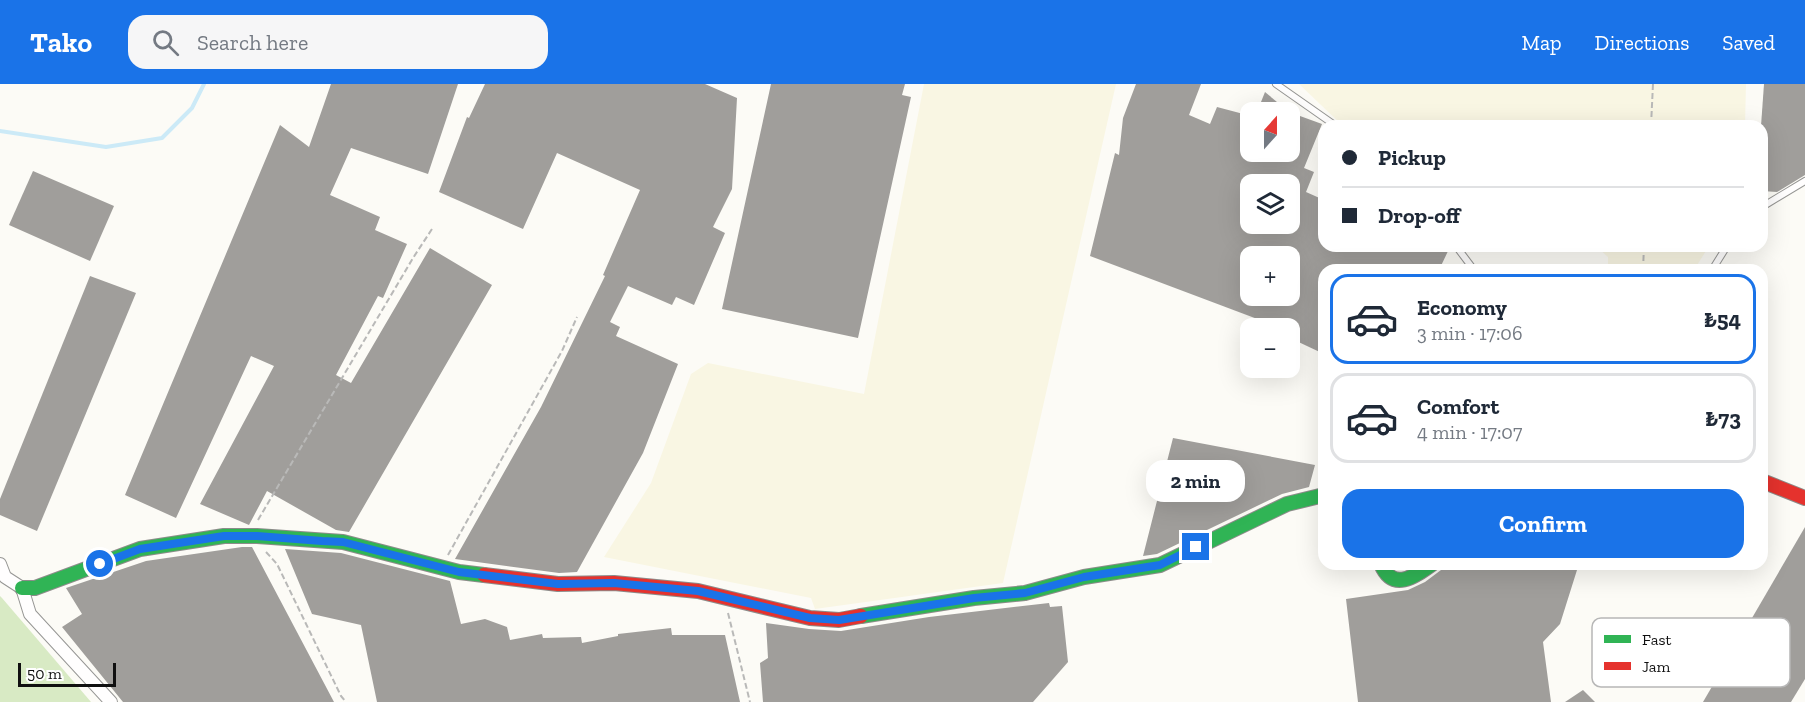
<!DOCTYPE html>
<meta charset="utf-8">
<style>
:root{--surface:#fff;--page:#f6f6f7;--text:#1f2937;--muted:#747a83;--line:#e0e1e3;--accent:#1a73e8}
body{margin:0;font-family:"Zilla Slab",serif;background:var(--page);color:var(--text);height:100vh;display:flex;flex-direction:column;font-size:22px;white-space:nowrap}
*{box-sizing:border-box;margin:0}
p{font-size:20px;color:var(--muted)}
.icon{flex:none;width:33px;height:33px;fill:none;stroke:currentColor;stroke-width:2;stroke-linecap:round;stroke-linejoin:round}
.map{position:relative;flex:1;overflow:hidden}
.sheet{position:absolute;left:1318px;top:180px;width:450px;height:306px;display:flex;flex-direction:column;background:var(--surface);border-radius:18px;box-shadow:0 6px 24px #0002}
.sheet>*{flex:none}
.hud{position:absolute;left:1318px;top:36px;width:450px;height:132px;border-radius:18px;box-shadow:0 6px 24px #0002;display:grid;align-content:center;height:132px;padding:0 24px;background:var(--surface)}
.needle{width:39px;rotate:21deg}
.fabs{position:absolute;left:1240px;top:18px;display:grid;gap:12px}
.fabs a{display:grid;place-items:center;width:60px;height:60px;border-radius:12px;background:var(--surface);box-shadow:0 6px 24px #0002;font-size:30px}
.scale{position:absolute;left:18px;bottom:15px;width:98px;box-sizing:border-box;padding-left:6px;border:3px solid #101010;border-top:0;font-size:16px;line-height:21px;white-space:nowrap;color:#101010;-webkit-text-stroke:4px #fff;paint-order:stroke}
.end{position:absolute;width:27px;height:27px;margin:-14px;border:8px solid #1a73e8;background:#fff;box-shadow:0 0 0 3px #fff}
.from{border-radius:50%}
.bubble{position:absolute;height:42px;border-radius:18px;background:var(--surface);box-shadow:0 6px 24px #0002;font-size:20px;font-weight:700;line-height:42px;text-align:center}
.hud b{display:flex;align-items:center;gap:21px;height:57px;font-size:22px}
.hud b+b{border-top:2px solid var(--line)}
.hud i{width:15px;height:15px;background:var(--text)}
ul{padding:10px 0 0;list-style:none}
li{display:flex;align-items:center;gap:18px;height:90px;margin:0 12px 9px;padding:0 12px;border:3px solid var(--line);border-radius:18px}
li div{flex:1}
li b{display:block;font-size:22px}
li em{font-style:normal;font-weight:700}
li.on{border-color:var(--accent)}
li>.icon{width:54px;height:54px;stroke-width:1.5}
.primary-button{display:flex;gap:12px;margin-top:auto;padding:12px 24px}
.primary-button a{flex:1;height:69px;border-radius:18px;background:var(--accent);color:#fff;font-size:24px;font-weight:700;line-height:69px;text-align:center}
header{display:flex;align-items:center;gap:36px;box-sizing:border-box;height:84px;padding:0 30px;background:var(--accent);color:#fff}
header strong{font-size:28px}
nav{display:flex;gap:33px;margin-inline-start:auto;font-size:21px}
.search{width:420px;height:54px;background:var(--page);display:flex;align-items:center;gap:15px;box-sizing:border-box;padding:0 21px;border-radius:18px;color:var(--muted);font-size:22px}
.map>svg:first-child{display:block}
.farmland{fill:#f9f6e3}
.forest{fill:#d8eac4}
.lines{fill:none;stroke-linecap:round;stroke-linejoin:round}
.stream{stroke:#cceaf7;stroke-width:4}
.building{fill:#a09e9b;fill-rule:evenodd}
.lane-casing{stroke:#969694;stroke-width:8}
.street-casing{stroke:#969694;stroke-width:14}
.fast-casing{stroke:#8d8c8a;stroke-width:16}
.jam-casing{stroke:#8d8c8a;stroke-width:16}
.path{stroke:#b9b9b8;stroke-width:2;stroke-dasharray:6 3;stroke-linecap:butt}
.lane{stroke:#fffefe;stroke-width:6}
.street{stroke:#fffefe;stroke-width:12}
.fast{stroke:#30b455;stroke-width:14}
.jam{stroke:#e5322d;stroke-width:14}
.route{stroke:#1a73e8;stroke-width:8}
.key{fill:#fff;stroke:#b7b7b7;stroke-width:1.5}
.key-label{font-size:16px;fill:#101010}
</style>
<header>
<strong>Tako</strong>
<div class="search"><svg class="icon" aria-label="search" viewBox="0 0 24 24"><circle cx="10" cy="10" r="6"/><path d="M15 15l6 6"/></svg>Search here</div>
<nav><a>Map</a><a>Directions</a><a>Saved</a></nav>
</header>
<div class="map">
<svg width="1805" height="618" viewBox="0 0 1805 618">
<rect width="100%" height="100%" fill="#fcfbf6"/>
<!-- farmland -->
<g class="farmland">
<polygon points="924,0 1116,0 1003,499 815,525 811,514 604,473 651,399 691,290 708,279 864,310"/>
<polygon points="1299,0 1746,0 1745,42 1343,42"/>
<polygon points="1596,162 1709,162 1694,186 1608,186 1608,173"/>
</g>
<!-- forest -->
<polygon class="forest" points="0,512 2,514 91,618 0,618"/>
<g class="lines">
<!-- stream -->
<polyline class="stream" points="0,47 106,63 162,54 192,24 204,0"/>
</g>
<!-- building -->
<g class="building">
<polygon points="331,0 458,0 428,90 351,64 330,111 380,133 375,146 407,160 383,214 378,212 336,291 351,299 430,164 492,201 349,448 336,446 267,407 249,441 200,420 274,282 251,272 176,434 125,411 280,41 309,63"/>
<polygon points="485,0 705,0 737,14 732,105 713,143 725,149 694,221 676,213 672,221 628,202 610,238 620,243 616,252 678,280 643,369 577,488 559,489 455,475 541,323 605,192 603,191 640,106 557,69 523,145 439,108 467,33 469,34"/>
<polygon points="771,0 905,0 902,11 911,13 858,254 722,225"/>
<path d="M1136,0h65l-12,31 21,9 7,-17 34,9v36h39v-39l8,7 2,-4 22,8 -18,44 10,4 -8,20 18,8v46h119l6,3 -10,21h-115v84l-34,-16v-10h-20l-12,-5 2,-3 -170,-64 25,-103 4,2 4,-37zM1251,100h39v40h-39zM1251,172h39v40h-39z"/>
<polygon points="1764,0 1805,0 1805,91 1777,108 1762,107 1761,42"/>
<polygon points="1265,8 1289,28 1257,28"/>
<polygon points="33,87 114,122 90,177 9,141"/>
<polygon points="90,192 136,209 37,447 0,431 0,415"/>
<polygon points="1173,354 1315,381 1309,403 1282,410 1157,470 1143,472"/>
<polygon points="1805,443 1805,595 1791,618 1703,618"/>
<polygon points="242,463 252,463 334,618 123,618 62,543 82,530 66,504 146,477"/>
<polygon points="285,465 341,469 450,497 461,540 485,535 507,543 510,556 542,550 543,554 581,553 582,559 618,552 618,550 671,544 672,551 725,551 740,618 377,618 361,541 312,530"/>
<polygon points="1449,480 1576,480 1577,486 1560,540 1543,558 1551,618 1358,618 1346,515 1408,506 1425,498"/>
<polygon points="1049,519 1050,523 1062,522 1068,578 1033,618 763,618 760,579 768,574 766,539 809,545 841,547 929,533"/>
<polygon points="1583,606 1595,618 1565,618"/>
</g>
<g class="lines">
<defs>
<g id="lane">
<polyline points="1276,0 1336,42"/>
<polyline points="1762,123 1805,97"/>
<polyline points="1456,162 1474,186"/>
<polyline points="1712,186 1727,162"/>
</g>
<polyline id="street" points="0,480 5,493 22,504 30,530 111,618"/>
<g id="fast">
<path d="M1381,480c12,28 33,13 51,0"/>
<polyline points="22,504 35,504 140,465 224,452 257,452 343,458 459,488 484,491"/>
<polyline points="861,532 974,514 1025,509 1084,493 1160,481 1287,420 1324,411"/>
</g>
<g id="jam">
<polyline points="1762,397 1805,414"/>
<polyline points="484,491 558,500 614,499 698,507 810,534 839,536 861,532"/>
</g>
</defs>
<!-- lane casing -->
<use href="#lane" class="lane-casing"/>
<!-- street casing -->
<use href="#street" class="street-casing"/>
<!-- fast casing -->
<use href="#fast" class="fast-casing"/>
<!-- jam casing -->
<use href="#jam" class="jam-casing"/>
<!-- path -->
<g class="path">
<polyline points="1651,42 1653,0"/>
<polyline points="1643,186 1644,162"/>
<polyline points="258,436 413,174 432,145"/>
<polyline points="266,468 277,480 341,612 346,618"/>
<polyline points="448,471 562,267 577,233"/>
<polyline points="728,529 750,618"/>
</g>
<!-- lane -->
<use href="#lane" class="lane"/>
<!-- street -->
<use href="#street" class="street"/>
<!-- fast -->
<use href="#fast" class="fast"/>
<!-- jam -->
<use href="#jam" class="jam"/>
</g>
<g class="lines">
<!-- route -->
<polyline class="route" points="100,480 140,465 224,452 257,452 322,457 343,458 459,488 558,500 614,499 698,507 810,534 839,536 974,514 1025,509 1084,493 1160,481 1196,463"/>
</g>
<!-- legend -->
<rect x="1592" y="534" width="198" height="69" rx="9" class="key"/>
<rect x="1604" y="551" width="27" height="8" fill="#30b455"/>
<rect x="1604" y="578" width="27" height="8" fill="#e5322d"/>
<g class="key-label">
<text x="1642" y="561">Fast</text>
<text x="1642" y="588">Jam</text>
</g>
</svg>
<div class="fabs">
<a><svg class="needle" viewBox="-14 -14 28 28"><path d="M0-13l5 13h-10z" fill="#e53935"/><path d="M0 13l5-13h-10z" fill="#747a83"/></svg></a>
<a><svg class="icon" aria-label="layers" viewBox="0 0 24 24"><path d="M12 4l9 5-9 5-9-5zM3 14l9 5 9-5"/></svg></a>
<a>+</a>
<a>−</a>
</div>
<div class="scale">50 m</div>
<i class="end from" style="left:100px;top:480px"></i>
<i class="end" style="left:1196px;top:463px"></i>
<div class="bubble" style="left:1146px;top:376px;width:99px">2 min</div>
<div class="hud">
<b><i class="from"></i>Pickup</b>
<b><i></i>Drop-off</b>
</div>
<section class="sheet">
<ul>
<li class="on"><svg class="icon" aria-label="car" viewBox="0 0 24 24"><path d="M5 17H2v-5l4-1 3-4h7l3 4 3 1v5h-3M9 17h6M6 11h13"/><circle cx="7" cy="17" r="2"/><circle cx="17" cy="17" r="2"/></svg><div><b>Economy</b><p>3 min · 17:06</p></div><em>₺54</em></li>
<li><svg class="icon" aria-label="car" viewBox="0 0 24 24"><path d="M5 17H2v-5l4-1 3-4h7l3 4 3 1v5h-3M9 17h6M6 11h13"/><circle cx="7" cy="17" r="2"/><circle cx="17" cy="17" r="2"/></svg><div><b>Comfort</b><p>4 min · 17:07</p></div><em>₺73</em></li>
</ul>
<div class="primary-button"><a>Confirm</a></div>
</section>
</div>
